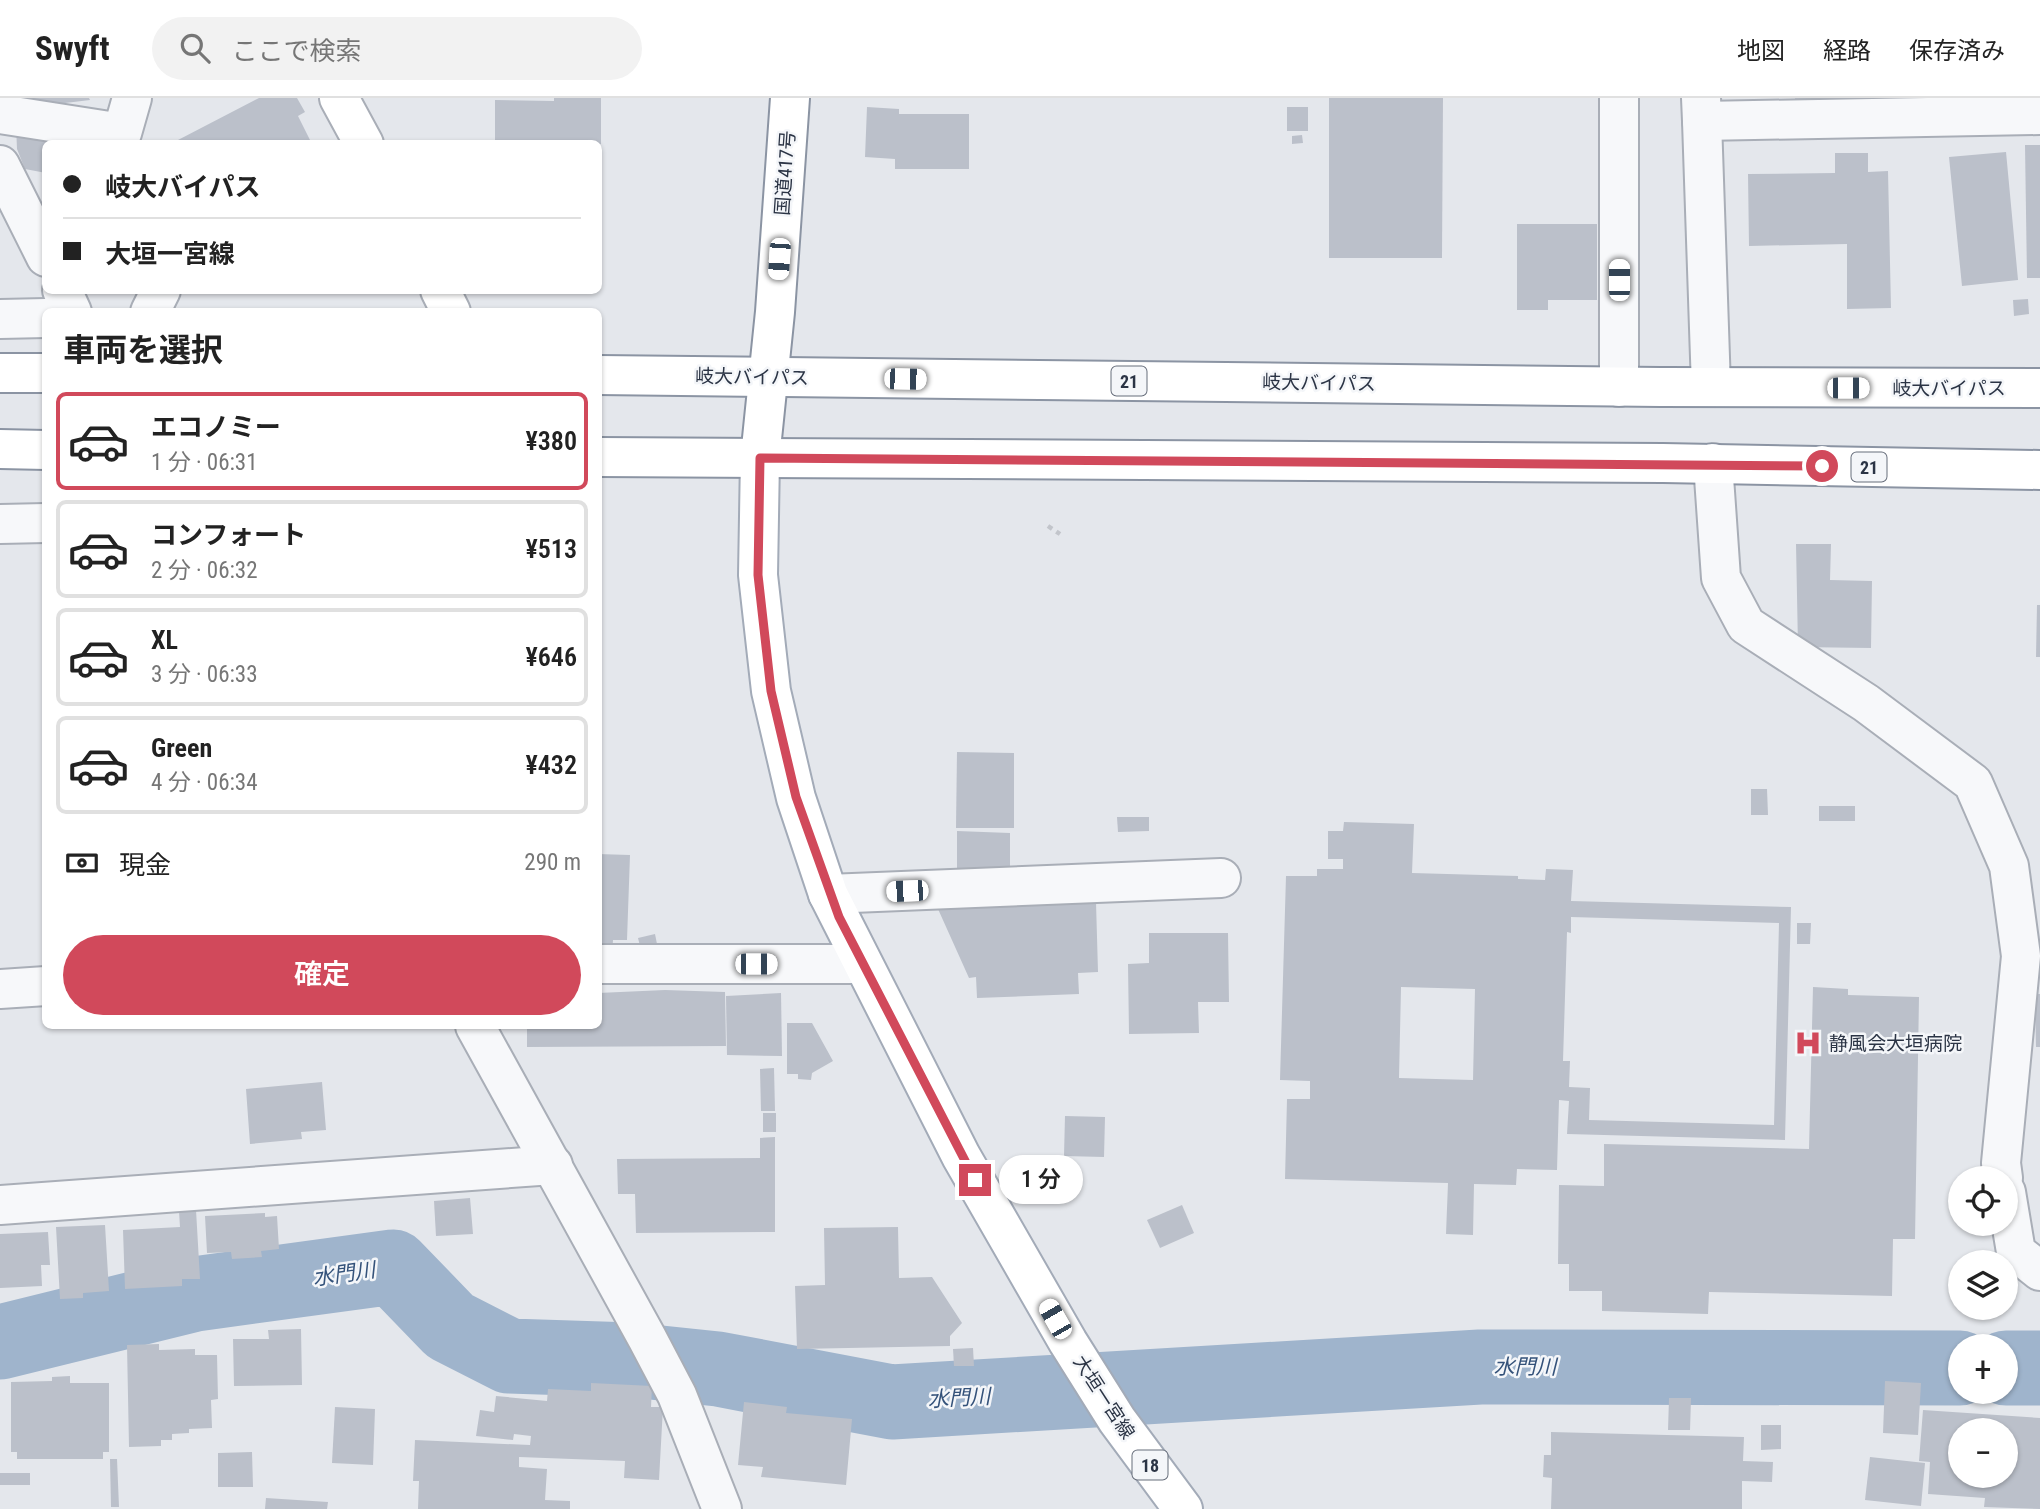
<!DOCTYPE html>
<html lang="ja">
<meta charset="utf-8">
<style>
:root{--surface:#fff;--page:#f2f2f2;--text:#222;--muted:#767676;--line:#e0e0e0;--accent:#d1495b}
body{margin:0;font-family:"Roboto Condensed","Noto Sans JP",sans-serif;background:var(--page);color:var(--text);height:100vh;display:flex;flex-direction:column;font-size:26px;white-space:nowrap}
*{box-sizing:border-box;margin:0}
p{font-size:23px;color:var(--muted)}
.icon{flex:none;width:38px;height:38px;fill:none;stroke:currentColor;stroke-width:2;stroke-linecap:round;stroke-linejoin:round}
.map{position:relative;flex:1;overflow:hidden}
.panel{position:absolute;left:42px;top:210px;width:560px;height:721px;display:flex;flex-direction:column;background:var(--surface);border-radius:10px;box-shadow:0 2px 5px #0004}
.panel>*{flex:none}
.hud{position:absolute;left:42px;top:42px;width:560px;height:154px;border-radius:10px;box-shadow:0 2px 5px #0004;display:grid;align-content:center;height:154px;padding:0 21px;background:var(--surface)}
.tools{position:absolute;left:1948px;top:1068px;display:grid;gap:14px}
.tools a{display:grid;place-items:center;width:70px;height:70px;border-radius:50%;background:var(--surface);box-shadow:0 2px 5px #0004;font-size:35px}
.end{position:absolute;width:32px;height:32px;margin:-16px;border:9px solid #d1495b;background:#fff;box-shadow:0 0 0 4px #fff}
.from{border-radius:50%}
.bubble{position:absolute;height:49px;border-radius:24px;background:var(--surface);box-shadow:0 2px 5px #0004;font-size:23px;font-weight:600;line-height:49px;text-align:center}
.car{position:absolute;width:21px;height:42px;margin:-21px -10px;border-radius:9px;box-shadow:0 0 5px 2px #0007;background:linear-gradient(#fff 24%,#345 0 40%,#fff 0 76%,#345 0 86%,#fff 0)}
.hud b{display:flex;align-items:center;gap:24px;height:66px;font-size:26px}
.hud b+b{border-top:2px solid var(--line)}
.hud i{width:18px;height:18px;background:var(--text)}
ul{padding:0;list-style:none}
li{display:flex;align-items:center;gap:21px;height:98px;margin:0 14px 10px;padding:0 7px;border:4px solid var(--line);border-radius:10px}
li div{flex:1}
li b{display:block;font-size:26px}
li em{font-style:normal;font-weight:600}
li.current{border-color:var(--accent)}
li>.icon{width:63px;height:63px;stroke-width:1.5}
h2{padding:0 21px;font-size:32px;line-height:84px}
.pay{display:flex;align-items:center;gap:18px;height:77px;padding:0 21px;font-size:26px}
.pay p{margin-inline-start:auto}
.cta{display:flex;gap:14px;margin-top:auto;padding:14px 21px}
.cta a{flex:1;height:80px;border-radius:42px;background:var(--accent);color:#fff;font-size:28px;font-weight:600;line-height:80px;text-align:center}
header{display:flex;align-items:center;gap:42px;box-sizing:border-box;height:98px;padding:0 35px;background:var(--surface);border-bottom:2px solid var(--line)}
header strong{font-size:33px}
nav{display:flex;gap:38px;margin-inline-start:auto;font-size:24px}
.search{width:490px;height:63px;background:var(--page);display:flex;align-items:center;gap:18px;box-sizing:border-box;padding:0 24px;border-radius:38px;color:var(--muted);font-size:26px}
.map>svg:first-child{display:block}
.lines{fill:none;stroke-linecap:round;stroke-linejoin:round}
.river{stroke:#9fb4cc;stroke-width:75}
.building{fill:#bbc0ca;fill-rule:evenodd}
.street-casing{stroke:#a9aeb7;stroke-width:42}
.secondary-casing{stroke:#a9aeb7;stroke-width:42}
.primary-casing{stroke:#a3abb8;stroke-width:42}
.highway-casing{stroke:#8b94a3;stroke-width:42}
.path{stroke:#c2c5cb;stroke-width:4.5;stroke-dasharray:5 5;stroke-linecap:butt}
.street{stroke:#f7f8fa;stroke-width:38}
.secondary{stroke:#fff;stroke-width:38}
.primary{stroke:#fff;stroke-width:38}
.highway{stroke:#fff;stroke-width:38}
.route{stroke:#d1495b;stroke-width:9}
.labels{text-anchor:middle;dominant-baseline:central;stroke-width:5;stroke-linejoin:round;paint-order:stroke}
.shield{fill:#f4f6f9;stroke:#676e7b;stroke-width:2}
.shield-label{font-size:18px;font-weight:bold;fill:#2b3445}
.street-label{font-size:19px;fill:#2b3445;stroke:#f4f6f9}
.poi-label{font-size:19px;fill:#2b3445;stroke:#f4f6f9;text-anchor:start}
.water-label{font-size:21px;font-style:italic;fill:#34527a;stroke:#f4f6f9}
</style>
<header>
<strong>Swyft</strong>
<div class="search"><svg class="icon" aria-label="search" viewBox="0 0 24 24"><circle cx="10" cy="10" r="6"/><path d="M15 15l6 6"/></svg>ここで検索</div>
<nav><a>地図</a><a>経路</a><a>保存済み</a></nav>
</header>
<div class="map">
<svg width="2040" height="1411" viewBox="0 0 2040 1411">
<rect width="100%" height="100%" fill="#e4e7ec"/>
<g class="lines">
<!-- river -->
<g class="river">
<polyline points="0,1244 195,1196 393,1169 450,1228 509,1258 632,1262 718,1271 892,1304 1480,1269 1960,1270"/>
<polyline points="2006,1270 2040,1270"/>
</g>
</g>
<!-- building -->
<g class="building">
<polygon points="31,0 89,0 90,2 32,9"/>
<polygon points="259,0 297,0 305,14 298,18 312,46 180,46 178,42"/>
<polygon points="554,0 601,0 601,46 495,46 495,2 554,3"/>
<polygon points="1329,0 1443,0 1442,160 1329,160"/>
<rect x="1795" y="0" width="60" height="7"/>
<polygon points="867,9 899,11 899,16 969,16 969,71 895,71 895,61 865,59"/>
<rect x="1287" y="9" width="21" height="24"/>
<polygon points="16,27 113,46 46,46 46,75 25,71 17,51"/>
<polygon points="1302,37 1303,45 1292,46 1292,38"/>
<polygon points="2025,47 2040,47 2040,180 2027,180"/>
<polygon points="2006,54 2018,182 1962,188 1949,59"/>
<polygon points="1835,55 1868,55 1868,74 1888,73 1891,210 1847,211 1847,146 1749,148 1748,76 1835,75"/>
<polygon points="1517,126 1597,126 1597,202 1548,202 1548,212 1517,212"/>
<polygon points="2028,201 2029,216 2014,218 2013,202"/>
<polygon points="1796,446 1831,446 1830,482 1872,483 1871,550 1798,549"/>
<polygon points="2037,507 2040,507 2040,559 2036,559"/>
<polygon points="957,654 1014,655 1014,730 956,730"/>
<polygon points="1751,691 1767,691 1768,717 1751,717"/>
<rect x="1819" y="708" width="36" height="15"/>
<polygon points="1117,719 1149,719 1149,733 1118,734"/>
<path d="M1344,724l70,2 -2,49 106,3v3l27,1 1,-11 27,1 -2,31 220,6 -6,233 -218,-6 2,-33 -10,-1 -2,70 -40,-1 -1,16 -42,-1 -1,51 -27,-1 2,-51 -163,-4 2,-80h23v-18l-30,-1 6,-204h31v-7h26v-10h-15v-28h15zM1571,819l208,6 -5,202 -185,-5 1,-32 -21,-1 1,-26h-7l4,-129 4,1zM1401,889l74,2 -2,91 -74,-2z"/>
<polygon points="957,733 1010,735 1010,771 957,770"/>
<polygon points="598,756 630,757 627,842 613,842 612,856 598,856"/>
<polygon points="1096,804 1098,874 1078,875 1079,896 977,900 976,879 969,880 938,811"/>
<polygon points="1797,825 1811,825 1810,846 1797,846"/>
<polygon points="1149,835 1228,835 1229,904 1198,904 1199,935 1129,936 1128,866 1149,865"/>
<polygon points="655,836 659,856 643,860 638,840"/>
<polygon points="1813,889 1848,891 1848,897 1919,899 1915,1141 1893,1141 1892,1198 1709,1194 1708,1216 1602,1213 1602,1193 1569,1193 1569,1166 1558,1166 1559,1087 1604,1088 1604,1046 1809,1051"/>
<polygon points="665,892 725,894 726,948 527,949 527,928 598,928 598,895"/>
<polygon points="781,895 782,958 727,957 726,898"/>
<polygon points="2035,896 2040,896 2040,949 2036,949"/>
<polygon points="787,925 812,925 833,963 812,975 811,982 798,981 798,976 787,976"/>
<polygon points="774,970 775,1013 761,1013 760,971"/>
<polygon points="322,984 326,1032 301,1034 302,1041 250,1046 246,991"/>
<rect x="763" y="1015" width="13" height="19"/>
<polygon points="1065,1018 1105,1019 1104,1059 1064,1058"/>
<polygon points="775,1039 775,1134 636,1135 635,1096 618,1096 617,1061 760,1060 760,1040"/>
<polygon points="470,1100 473,1136 436,1138 434,1103"/>
<polygon points="1182,1107 1194,1135 1160,1150 1147,1122"/>
<polygon points="196,1112 200,1181 182,1181 182,1188 125,1191 123,1132 180,1129 179,1113"/>
<polygon points="265,1115 265,1119 277,1118 279,1151 261,1153 262,1159 232,1161 231,1154 207,1155 205,1118"/>
<polygon points="105,1127 109,1193 83,1195 83,1200 60,1201 56,1129"/>
<polygon points="898,1129 899,1180 932,1179 962,1225 950,1238 950,1248 797,1251 795,1188 825,1187 824,1130"/>
<polygon points="48,1134 50,1167 41,1167 42,1188 0,1190 0,1136"/>
<polygon points="301,1231 302,1287 234,1288 233,1241 269,1241 268,1232"/>
<polygon points="159,1246 159,1252 195,1251 195,1257 217,1257 218,1301 211,1302 212,1330 189,1331 189,1335 172,1336 172,1342 161,1342 161,1348 129,1349 127,1247"/>
<polygon points="973,1250 974,1268 954,1268 953,1251"/>
<polygon points="70,1278 70,1285 109,1285 109,1354 103,1354 103,1361 17,1361 17,1354 11,1354 11,1284 52,1283 52,1279"/>
<polygon points="1885,1283 1921,1285 1918,1337 1883,1335"/>
<polygon points="591,1285 652,1288 651,1309 663,1309 659,1382 624,1380 625,1363 519,1359 519,1369 547,1371 545,1402 570,1403 570,1411 418,1411 419,1383 413,1383 415,1342 530,1347 531,1338 514,1336 513,1342 476,1338 480,1312 494,1314 496,1298 547,1303 548,1291 591,1293"/>
<polygon points="1669,1300 1691,1300 1690,1332 1668,1332"/>
<polygon points="744,1304 787,1309 786,1315 852,1321 846,1387 761,1379 763,1369 738,1367"/>
<polygon points="335,1309 375,1311 373,1367 332,1365"/>
<path d="M1923,1312l117,8v91l-56,-2 1,-9 -57,-4 2,-32 -11,-1zM1960,1332h46v45h-46z"/>
<polygon points="1761,1327 1781,1327 1781,1351 1761,1352"/>
<polygon points="1551,1334 1744,1339 1743,1363 1773,1364 1772,1384 1742,1383 1742,1411 1551,1411 1552,1380 1543,1379 1544,1357 1551,1357"/>
<polygon points="252,1354 253,1389 218,1389 218,1355"/>
<polygon points="1870,1359 1925,1365 1921,1408 1865,1402"/>
<polygon points="110,1361 117,1361 119,1409 111,1409"/>
<rect x="0" y="1375" width="30" height="12"/>
<polygon points="266,1400 328,1404 327,1411 265,1411"/>
</g>
<g class="lines">
<defs>
<g id="street">
<polyline points="1619,0 1619,289"/>
<polyline points="1701,0 1702,23 2040,17"/>
<polyline points="0,16 122,35 132,0"/>
<polyline points="1702,23 1711,289"/>
<polyline points="0,67 46,159"/>
<polyline points="62,192 72,214"/>
<polyline points="150,214 161,192"/>
<polyline points="0,221 46,220"/>
<polyline points="1713,365 1721,480 1746,527 1866,605 1973,685 2009,768 2021,858 2001,1065 2003,1080"/>
<polyline points="0,426 46,425"/>
<polyline points="828,796 1221,780"/>
<polyline points="598,866 861,866"/>
<polyline points="0,891 46,888"/>
<polyline points="475,928 647,1240 677,1297 722,1411"/>
<polyline points="2006,1094 2016,1154 2040,1173"/>
<polyline points="0,1107 553,1067"/>
</g>
<g id="secondary">
<polyline points="339,0 364,46"/>
<polyline points="440,192 451,214"/>
</g>
<polyline id="primary" points="760,360 758,477 771,593 796,700 828,796 961,1058 1068,1244 1117,1322 1183,1411"/>
<g id="highway">
<polyline points="0,275 46,275"/>
<polyline points="598,277 1660,289 2040,290"/>
<polyline points="0,351 46,352"/>
<polyline points="598,359 1663,365 2040,372"/>
<polyline points="760,360 775,214 790,0"/>
</g>
</defs>
<!-- street casing -->
<use href="#street" class="street-casing"/>
<!-- secondary casing -->
<use href="#secondary" class="secondary-casing"/>
<!-- primary casing -->
<use href="#primary" class="primary-casing"/>
<!-- highway casing -->
<use href="#highway" class="highway-casing"/>
<!-- path -->
<polyline class="path" points="1048,428 1060,436"/>
<!-- street -->
<use href="#street" class="street"/>
<!-- secondary -->
<use href="#secondary" class="secondary"/>
<!-- primary -->
<use href="#primary" class="primary"/>
<!-- highway -->
<use href="#highway" class="highway"/>
</g>
<g class="lines">
<!-- route -->
<polyline class="route" points="975,1082 839,819 796,699 771,593 758,477 760,360 1822,368"/>
</g>
<!-- icons -->
<defs>
<symbol id="hospital-bare" viewBox="-9 -9 18 18"><path d="M-5-5h3v3.5h4V-5h3V5h-3V1.5h-4V5h-3Z" fill="#d1495b" stroke="#f4f6f9" stroke-width="2.5" paint-order="stroke"/></symbol>
</defs>
<g fill-rule="evenodd">
<use href="#hospital-bare" x="1789" y="926" width="38" height="38"/>
</g>
<g class="labels">
<!-- shield labels -->
<g class="shield">
<rect x="1111.5" y="268.5" width="35" height="29" rx="5"/>
<rect x="1851.5" y="354.5" width="35" height="29" rx="5"/>
<rect x="1132.5" y="1352.5" width="35" height="29" rx="5"/>
</g>
<g class="shield-label">
<text x="1129" y="283">21</text>
<text x="1869" y="369">21</text>
<text x="1150" y="1367">18</text>
</g>
<!-- street labels -->
<g class="street-label">
<text transform="translate(785 75) rotate(-86)">国道417号</text>
<text transform="translate(752 279) rotate(1)">岐大バイパス</text>
<text transform="translate(1319 285) rotate(1)">岐大バイパス</text>
<text x="1949" y="290">岐大バイパス</text>
<text transform="translate(1104 1299) rotate(57)">大垣一宮線</text>
</g>
<!-- poi labels -->
<g class="poi-label">
<text x="1829" y="945">静風会大垣病院</text>
</g>
<!-- water labels -->
<g class="water-label">
<text transform="translate(344 1176) rotate(-8)">水門川</text>
<text x="1525" y="1269">水門川</text>
<text transform="translate(959 1300) rotate(-3)">水門川</text>
</g>
</g>
</svg>
<div class="tools">
<a><svg class="icon" aria-label="locate" viewBox="0 0 24 24"><circle cx="12" cy="12" r="6"/><path d="M12 2v4M12 18v4M2 12h4M18 12h4"/></svg></a>
<a><svg class="icon" aria-label="layers" viewBox="0 0 24 24"><path d="M12 4l9 5-9 5-9-5zM3 14l9 5 9-5"/></svg></a>
<a>+</a>
<a>−</a>
</div>
<i class="end from" style="left:1822px;top:368px"></i>
<i class="end" style="left:975px;top:1082px"></i>
<div class="bubble" style="left:999px;top:1057px;width:84px">1 分</div>
<i class="car" style="left:779px;top:161px;rotate:184deg"></i>
<i class="car" style="left:1619px;top:182px;rotate:0deg"></i>
<i class="car" style="left:905px;top:281px;rotate:91deg"></i>
<i class="car" style="left:1848px;top:290px;rotate:90deg"></i>
<i class="car" style="left:907px;top:793px;rotate:268deg"></i>
<i class="car" style="left:756px;top:866px;rotate:90deg"></i>
<i class="car" style="left:1055px;top:1221px;rotate:330deg"></i>
<div class="hud">
<b><i class="from"></i>岐大バイパス</b>
<b><i></i>大垣一宮線</b>
</div>
<section class="panel">
<h2>車両を選択</h2>
<ul>
<li class="current"><svg class="icon" aria-label="car" viewBox="0 0 24 24"><path d="M5 17H2v-5l4-1 3-4h7l3 4 3 1v5h-3M9 17h6M6 11h13"/><circle cx="7" cy="17" r="2"/><circle cx="17" cy="17" r="2"/></svg><div><b>エコノミー</b><p>1 分 · 06:31</p></div><em>¥380</em></li>
<li><svg class="icon" aria-label="car" viewBox="0 0 24 24"><path d="M5 17H2v-5l4-1 3-4h7l3 4 3 1v5h-3M9 17h6M6 11h13"/><circle cx="7" cy="17" r="2"/><circle cx="17" cy="17" r="2"/></svg><div><b>コンフォート</b><p>2 分 · 06:32</p></div><em>¥513</em></li>
<li><svg class="icon" aria-label="car" viewBox="0 0 24 24"><path d="M5 17H2v-5l4-1 3-4h7l3 4 3 1v5h-3M9 17h6M6 11h13"/><circle cx="7" cy="17" r="2"/><circle cx="17" cy="17" r="2"/></svg><div><b>XL</b><p>3 分 · 06:33</p></div><em>¥646</em></li>
<li><svg class="icon" aria-label="car" viewBox="0 0 24 24"><path d="M5 17H2v-5l4-1 3-4h7l3 4 3 1v5h-3M9 17h6M6 11h13"/><circle cx="7" cy="17" r="2"/><circle cx="17" cy="17" r="2"/></svg><div><b>Green</b><p>4 分 · 06:34</p></div><em>¥432</em></li>
</ul>
<div class="pay"><svg class="icon" aria-label="cash" viewBox="0 0 24 24"><path d="M3 7h18v10H3z"/><circle cx="12" cy="12" r="2"/></svg>現金<p>290 m</p></div>
<div class="cta"><a>確定</a></div>
</section>
</div>
